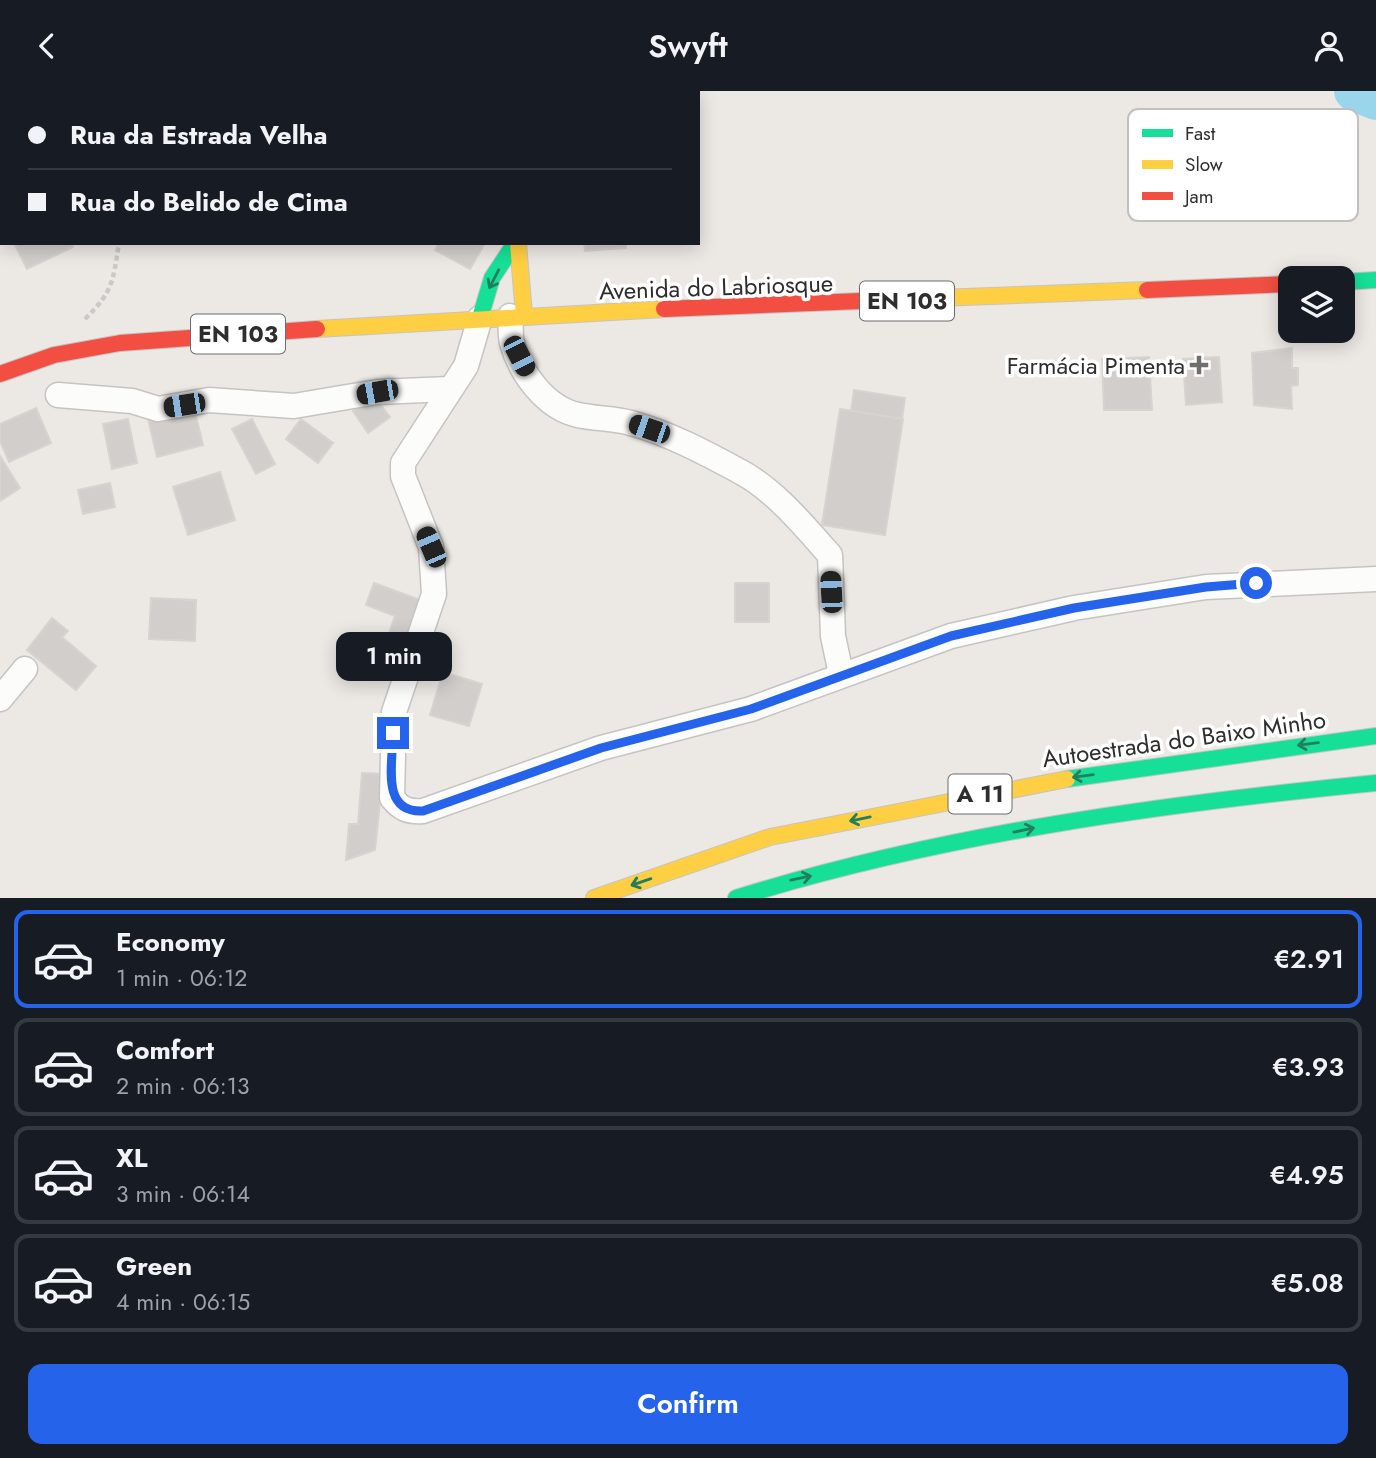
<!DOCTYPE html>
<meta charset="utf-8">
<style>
:root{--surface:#171b24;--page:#20242c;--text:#f1f3f6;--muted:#9ea1a6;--line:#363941;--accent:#2563eb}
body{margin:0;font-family:Jost,sans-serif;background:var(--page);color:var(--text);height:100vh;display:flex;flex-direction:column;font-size:26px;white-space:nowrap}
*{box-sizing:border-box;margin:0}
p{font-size:23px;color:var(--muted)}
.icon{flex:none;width:38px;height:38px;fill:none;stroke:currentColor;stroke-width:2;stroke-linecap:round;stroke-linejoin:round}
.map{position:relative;height:807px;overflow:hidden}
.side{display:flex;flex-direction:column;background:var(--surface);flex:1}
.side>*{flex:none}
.top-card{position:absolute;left:0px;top:0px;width:700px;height:154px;box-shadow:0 4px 18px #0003;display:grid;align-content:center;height:154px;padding:0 28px;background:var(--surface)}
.controls{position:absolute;left:1278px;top:175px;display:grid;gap:14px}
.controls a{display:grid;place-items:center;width:77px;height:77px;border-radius:14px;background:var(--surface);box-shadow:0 4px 18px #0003;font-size:35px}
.end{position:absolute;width:32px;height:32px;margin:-16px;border:9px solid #2563eb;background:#fff;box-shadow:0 0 0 4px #fff}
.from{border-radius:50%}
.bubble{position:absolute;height:49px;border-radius:14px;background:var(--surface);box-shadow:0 4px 18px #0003;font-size:23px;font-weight:600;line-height:49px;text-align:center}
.car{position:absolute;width:21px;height:42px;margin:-21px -10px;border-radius:9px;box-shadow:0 0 5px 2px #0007;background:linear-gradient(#222 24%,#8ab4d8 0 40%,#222 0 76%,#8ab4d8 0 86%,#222 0)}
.top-card b{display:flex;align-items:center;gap:24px;height:66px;font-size:26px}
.top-card b+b{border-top:2px solid var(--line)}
.top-card i{width:18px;height:18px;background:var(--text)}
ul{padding:12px 0 0;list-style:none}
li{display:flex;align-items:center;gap:21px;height:98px;margin:0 14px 10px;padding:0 14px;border:4px solid var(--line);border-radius:14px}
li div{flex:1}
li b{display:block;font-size:26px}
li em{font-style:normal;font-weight:600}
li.active{border-color:var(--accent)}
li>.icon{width:63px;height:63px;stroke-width:1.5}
.button{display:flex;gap:14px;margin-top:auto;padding:14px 28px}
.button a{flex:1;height:80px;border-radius:14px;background:var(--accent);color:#fff;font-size:28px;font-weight:600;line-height:80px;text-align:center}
header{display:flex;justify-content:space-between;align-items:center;height:91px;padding:0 28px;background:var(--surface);font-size:32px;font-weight:600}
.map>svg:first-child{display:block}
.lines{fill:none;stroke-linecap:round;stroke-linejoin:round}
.river{stroke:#99d6ec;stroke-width:40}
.building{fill:#d1cecb;stroke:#d7d4d0;stroke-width:2}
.street-casing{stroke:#c5c4c5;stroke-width:27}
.fast-casing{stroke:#c5c4c5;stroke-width:18}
.slow-casing{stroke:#c5c4c5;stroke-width:18}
.jam-casing{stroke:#c5c4c5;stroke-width:18}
.path{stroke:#c9c9c8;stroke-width:4.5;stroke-dasharray:5 3.5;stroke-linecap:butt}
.street{stroke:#fcfcfb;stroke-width:24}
.fast{stroke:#16e098;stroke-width:16}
.slow{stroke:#ffcf43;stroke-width:16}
.jam{stroke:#f24e42;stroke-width:16}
.oneway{stroke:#237e5e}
.route{stroke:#2563eb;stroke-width:9}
.poi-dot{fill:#706f6e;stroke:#fff;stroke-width:2.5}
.labels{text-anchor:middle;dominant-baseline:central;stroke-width:7;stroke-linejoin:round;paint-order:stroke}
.shield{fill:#fff;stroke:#6d6d6d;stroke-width:2}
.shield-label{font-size:23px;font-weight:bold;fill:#2e2e2e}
.street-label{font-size:24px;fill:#2e2e2e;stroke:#fff}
.poi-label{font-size:24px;fill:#2e2e2e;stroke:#fff;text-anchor:end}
.key{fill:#fff;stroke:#c0c0c0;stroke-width:2}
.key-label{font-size:19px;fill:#2e2e2e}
</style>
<header><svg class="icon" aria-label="back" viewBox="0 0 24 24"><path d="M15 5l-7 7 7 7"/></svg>Swyft<svg class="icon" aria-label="person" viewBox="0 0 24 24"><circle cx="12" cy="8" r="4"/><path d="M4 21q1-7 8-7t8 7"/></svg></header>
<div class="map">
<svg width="1376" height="807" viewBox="0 0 1376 807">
<rect width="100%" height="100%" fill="#ece8e4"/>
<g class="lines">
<!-- river -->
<polyline class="river" points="1354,0 1376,9"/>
</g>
<!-- building -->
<g class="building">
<polygon points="14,152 72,152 73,156 27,178"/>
<polygon points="439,152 485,152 470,178 435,159"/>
<polygon points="584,152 626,152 626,157 585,160"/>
<polygon points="1292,257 1292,277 1298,277 1298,294 1291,295 1292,318 1254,314 1252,262"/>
<polygon points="1149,266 1152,319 1104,319 1102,268"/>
<polygon points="1219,266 1222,311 1186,314 1183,268"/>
<polygon points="854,299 905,307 902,328 851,320"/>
<polygon points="374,305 390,326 368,342 353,320"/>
<polygon points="36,317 51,352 9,371 0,350 0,333"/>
<polygon points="194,317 203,354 157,366 148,328"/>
<polygon points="840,318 903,328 885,444 822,434"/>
<polygon points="128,328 137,372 112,378 103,333"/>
<polygon points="252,328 275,373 256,383 232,338"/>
<polygon points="301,328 333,352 318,372 286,348"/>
<polygon points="0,365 20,397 0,410"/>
<polygon points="220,381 235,429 188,444 173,396"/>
<polygon points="110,392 115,416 83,423 78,399"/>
<polygon points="374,492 426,511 406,566 369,553 373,543 387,548 395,525 366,514"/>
<rect x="735" y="492" width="34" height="39"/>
<polygon points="151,507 196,509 195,550 149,548"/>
<polygon points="52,527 68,540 62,546 96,575 76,599 27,559"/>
<polygon points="443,581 482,593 469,635 430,624"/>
<polygon points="362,682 383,683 375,759 346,769 349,733 358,733"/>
</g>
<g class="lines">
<defs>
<g id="street">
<path d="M510,225c1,8 0,19 2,27 9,31 34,65 66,72 18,4 36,3 53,8 37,10 75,30 108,48 35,18 65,55 91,84l3,81 8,38"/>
<path d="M480,227l-14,48 -63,97v13l28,71 3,47 -40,118 -2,86c9,11 16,14 31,13l178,-63 150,-39 200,-73 123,-28 132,-21 170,-8"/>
<polyline points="58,304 132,310 158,318 209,309 294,315 377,301 450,298"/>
<polyline points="0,608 25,578"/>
</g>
<g id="fast">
<polyline points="1342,191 1376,189"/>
<polyline points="480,227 492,187 515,152"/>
<polyline points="1067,688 1376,645"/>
<path d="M736,807c205,-64 427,-94 640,-115"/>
</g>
<g id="slow">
<polyline points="588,2 589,0"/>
<polyline points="518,152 524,224"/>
<polyline points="885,209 1147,199"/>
<polyline points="317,238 664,218"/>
<polyline points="594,807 770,746 1067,688"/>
</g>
<g id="jam">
<polyline points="1147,199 1290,193"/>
<polyline points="664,218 885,209"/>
<polyline points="0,283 54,264 120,252 317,238"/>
</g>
</defs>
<!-- street casing -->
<use href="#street" class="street-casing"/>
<!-- fast casing -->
<use href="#fast" class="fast-casing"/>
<!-- slow casing -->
<use href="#slow" class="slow-casing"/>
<!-- jam casing -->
<use href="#jam" class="jam-casing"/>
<!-- path -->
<g class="path">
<polyline points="146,2 146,0"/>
<path d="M85,228c28,-27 28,-38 34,-76"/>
</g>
<!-- street -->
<use href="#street" class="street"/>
<!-- fast -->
<use href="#fast" class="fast"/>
<!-- slow -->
<use href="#slow" class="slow"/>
<!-- jam -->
<use href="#jam" class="jam"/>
</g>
<!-- one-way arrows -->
<defs><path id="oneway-shaft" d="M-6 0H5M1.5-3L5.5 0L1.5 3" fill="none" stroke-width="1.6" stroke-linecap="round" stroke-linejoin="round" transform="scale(1.75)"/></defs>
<g class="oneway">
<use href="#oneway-shaft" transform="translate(494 188) rotate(117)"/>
<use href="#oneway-shaft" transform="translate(1308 653) rotate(173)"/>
<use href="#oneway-shaft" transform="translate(1083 685) rotate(172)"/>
<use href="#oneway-shaft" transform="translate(860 728) rotate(168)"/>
<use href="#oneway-shaft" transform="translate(1024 739) rotate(-12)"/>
<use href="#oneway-shaft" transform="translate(801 787) rotate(-12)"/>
<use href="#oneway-shaft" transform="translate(641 791) rotate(161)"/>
</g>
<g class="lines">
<!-- route -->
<path class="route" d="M393,642c0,30 -13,80 30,78l178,-63 150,-39 200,-73 123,-28 132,-21 50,-4"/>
</g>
<!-- markers -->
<path class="poi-dot" d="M1195.5 263.5h7v7h7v7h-7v7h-7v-7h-7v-7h7z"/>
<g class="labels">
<!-- shield labels -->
<g class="shield">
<rect x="860" y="190.5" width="94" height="39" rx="5"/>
<rect x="191" y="223.5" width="94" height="39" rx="5"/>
<rect x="948.5" y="683.5" width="63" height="39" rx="5"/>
</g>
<g class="shield-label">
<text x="907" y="210">EN 103</text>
<text x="238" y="243">EN 103</text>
<text x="980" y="703">A 11</text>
</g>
<!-- street labels -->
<g class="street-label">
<text transform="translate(716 196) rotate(-2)">Avenida do Labriosque</text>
<text transform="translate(1184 648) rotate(-8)">Autoestrada do Baixo Minho</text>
</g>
<!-- poi labels -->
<g class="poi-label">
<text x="1185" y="274">Farmácia Pimenta</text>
</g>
</g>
<!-- legend -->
<rect x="1128" y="18" width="230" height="112" rx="10" class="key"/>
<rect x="1142" y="38" width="31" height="8" fill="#16e098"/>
<rect x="1142" y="69" width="31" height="9" fill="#ffcf43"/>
<rect x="1142" y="101" width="31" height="8" fill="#f24e42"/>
<g class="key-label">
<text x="1185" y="49">Fast</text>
<text x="1185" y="80">Slow</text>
<text x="1185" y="112">Jam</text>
</g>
</svg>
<div class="controls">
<a><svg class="icon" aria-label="layers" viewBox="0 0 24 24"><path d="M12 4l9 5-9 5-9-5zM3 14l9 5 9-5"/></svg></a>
</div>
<i class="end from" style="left:1256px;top:492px"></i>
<i class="end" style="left:393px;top:642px"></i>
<div class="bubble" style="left:336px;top:541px;width:116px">1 min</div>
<i class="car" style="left:519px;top:265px;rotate:153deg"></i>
<i class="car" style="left:377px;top:301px;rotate:260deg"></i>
<i class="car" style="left:184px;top:314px;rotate:261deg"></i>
<i class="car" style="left:649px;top:338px;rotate:289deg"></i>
<i class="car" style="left:431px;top:456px;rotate:337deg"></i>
<i class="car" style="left:831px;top:501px;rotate:357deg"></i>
<div class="top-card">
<b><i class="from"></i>Rua da Estrada Velha</b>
<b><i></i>Rua do Belido de Cima</b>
</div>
</div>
<section class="side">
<ul>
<li class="active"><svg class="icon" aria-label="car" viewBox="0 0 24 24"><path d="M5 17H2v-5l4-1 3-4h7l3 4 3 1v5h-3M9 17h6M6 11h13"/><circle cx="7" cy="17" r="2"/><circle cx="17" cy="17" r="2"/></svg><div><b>Economy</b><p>1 min · 06:12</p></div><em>€2.91</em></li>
<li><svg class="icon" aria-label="car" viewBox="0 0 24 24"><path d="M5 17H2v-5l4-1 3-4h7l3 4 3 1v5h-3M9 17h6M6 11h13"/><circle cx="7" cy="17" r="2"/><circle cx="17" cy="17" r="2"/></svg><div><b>Comfort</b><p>2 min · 06:13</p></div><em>€3.93</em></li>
<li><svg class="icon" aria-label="car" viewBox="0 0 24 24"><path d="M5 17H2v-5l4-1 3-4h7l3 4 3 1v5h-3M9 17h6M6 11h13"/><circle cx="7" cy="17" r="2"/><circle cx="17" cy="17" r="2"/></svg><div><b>XL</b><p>3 min · 06:14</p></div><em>€4.95</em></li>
<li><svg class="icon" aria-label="car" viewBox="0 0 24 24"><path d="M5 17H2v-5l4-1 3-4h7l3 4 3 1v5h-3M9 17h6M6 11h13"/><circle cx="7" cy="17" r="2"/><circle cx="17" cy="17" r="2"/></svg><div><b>Green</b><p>4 min · 06:15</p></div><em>€5.08</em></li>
</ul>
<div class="button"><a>Confirm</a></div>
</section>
